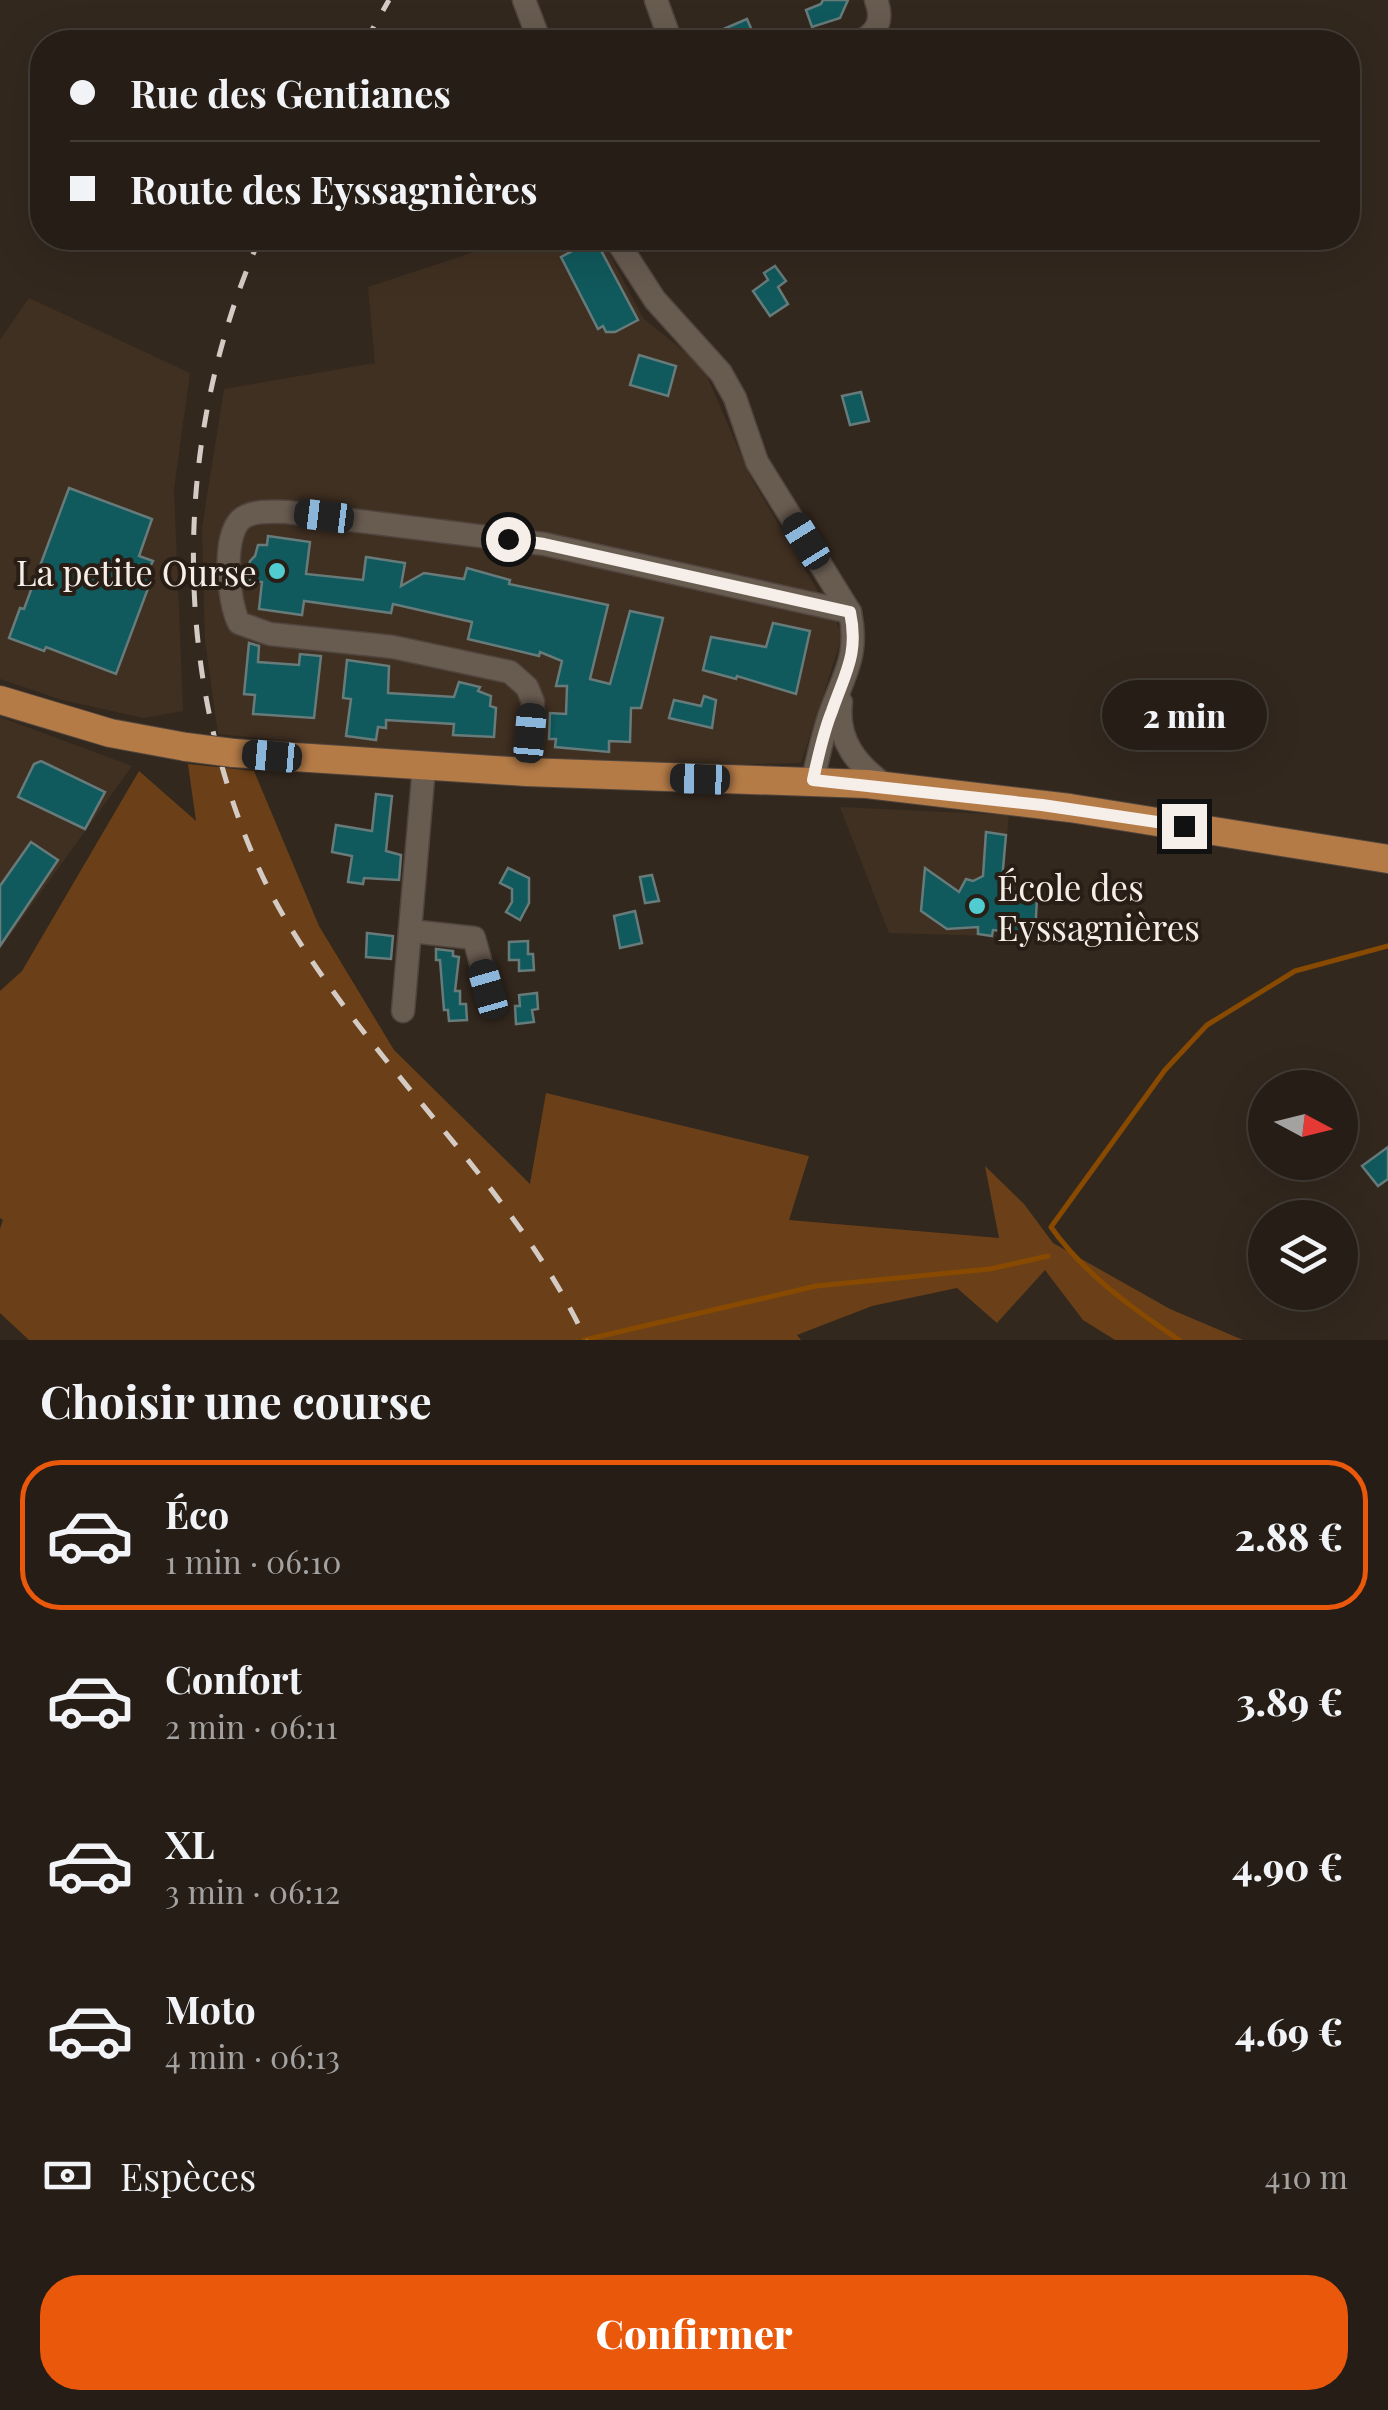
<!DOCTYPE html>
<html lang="fr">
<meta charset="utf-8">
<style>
:root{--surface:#261e16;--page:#322b23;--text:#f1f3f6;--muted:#a4a2a1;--line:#423c35;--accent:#ea580c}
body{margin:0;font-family:"Playfair Display",serif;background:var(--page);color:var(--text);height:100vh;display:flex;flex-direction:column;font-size:38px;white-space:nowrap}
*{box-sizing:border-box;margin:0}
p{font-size:32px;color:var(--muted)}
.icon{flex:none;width:55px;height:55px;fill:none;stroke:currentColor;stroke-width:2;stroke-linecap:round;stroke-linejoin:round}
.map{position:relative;height:1340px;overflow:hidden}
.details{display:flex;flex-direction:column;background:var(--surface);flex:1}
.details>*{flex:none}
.top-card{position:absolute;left:30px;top:30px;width:1330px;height:220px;border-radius:40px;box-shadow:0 10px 40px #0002,0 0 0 2px var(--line);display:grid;align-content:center;height:220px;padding:0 40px;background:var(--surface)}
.needle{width:65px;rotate:97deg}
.fabs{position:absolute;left:1248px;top:1070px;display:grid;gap:20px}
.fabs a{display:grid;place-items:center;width:110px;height:110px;border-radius:50%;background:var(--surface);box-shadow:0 10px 40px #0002,0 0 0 2px var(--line);font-size:50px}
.end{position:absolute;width:45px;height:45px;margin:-22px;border:12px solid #f6eee8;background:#111;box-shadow:0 0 0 5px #111}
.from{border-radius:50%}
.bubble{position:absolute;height:70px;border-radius:35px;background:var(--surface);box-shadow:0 10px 40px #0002,0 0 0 2px var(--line);font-size:32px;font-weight:800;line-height:70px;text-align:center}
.car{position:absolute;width:30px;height:60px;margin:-30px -15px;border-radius:12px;box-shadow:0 0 8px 2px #0007;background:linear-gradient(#222 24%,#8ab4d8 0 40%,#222 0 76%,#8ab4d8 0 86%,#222 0)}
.top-card b{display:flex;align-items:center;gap:35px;height:95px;font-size:38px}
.top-card b+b{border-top:2px solid var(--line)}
.top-card i{width:25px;height:25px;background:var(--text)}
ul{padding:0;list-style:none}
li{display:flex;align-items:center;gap:30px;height:150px;margin:0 20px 15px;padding:0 20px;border:5px solid transparent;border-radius:40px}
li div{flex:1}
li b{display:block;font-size:38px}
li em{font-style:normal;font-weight:800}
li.current{border-color:var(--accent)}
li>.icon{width:90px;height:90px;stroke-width:1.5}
h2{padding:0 40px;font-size:45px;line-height:120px}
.pay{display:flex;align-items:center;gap:25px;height:110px;padding:0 40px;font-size:38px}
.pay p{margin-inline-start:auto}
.primary-button{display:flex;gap:20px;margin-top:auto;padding:20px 40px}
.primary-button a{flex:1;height:115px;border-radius:40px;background:var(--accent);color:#fff;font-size:40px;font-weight:800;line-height:115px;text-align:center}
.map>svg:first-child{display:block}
.built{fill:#403022}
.green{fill:#6b4018}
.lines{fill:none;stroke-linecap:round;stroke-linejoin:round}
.stream{stroke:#874a00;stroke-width:5}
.building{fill:#10595c;stroke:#677b7b;stroke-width:2.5}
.minor-casing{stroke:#50453e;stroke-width:25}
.major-casing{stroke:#50453e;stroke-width:30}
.minor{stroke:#685b50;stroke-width:22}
.major{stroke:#b47b47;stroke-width:28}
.rail{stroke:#d4cbc4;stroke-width:5;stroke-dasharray:18 18;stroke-linecap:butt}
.major-bridge-casing{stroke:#50453e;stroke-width:30;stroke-linecap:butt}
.major-bridge{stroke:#b47b47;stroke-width:28}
.route{stroke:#f6eee8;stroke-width:12}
.poi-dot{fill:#51ccd1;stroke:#291e15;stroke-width:4}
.labels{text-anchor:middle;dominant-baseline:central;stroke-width:8;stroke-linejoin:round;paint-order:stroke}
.poi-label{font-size:35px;fill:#f6eee8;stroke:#291e15;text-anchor:end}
</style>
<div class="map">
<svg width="1388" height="1340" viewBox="0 0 1388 1340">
<rect width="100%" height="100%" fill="#33281e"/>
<!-- built -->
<g class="built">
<polygon points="517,238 601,238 643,318 703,367 750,476 843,634 801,763 679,766 543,760 387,751 218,734 205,641 202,528 224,389 375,363 368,287"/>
<polygon points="29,298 190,373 174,489 183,711 144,718 62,700 0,679 0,340"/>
<polygon points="0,717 132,766 0,949"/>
<polygon points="840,807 1009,815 1002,880 1014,881 1013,897 1037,899 1035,934 997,930 994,925 992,936 889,933"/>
</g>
<!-- green -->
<polygon class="green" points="188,764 254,771 319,926 394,1050 530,1184 546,1093 809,1156 789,1220 999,1238 985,1166 1024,1204 1053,1243 1170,1309 1243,1340 1115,1340 1083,1320 1045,1270 997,1323 957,1288 872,1306 797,1335 801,1340 29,1340 0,1313 0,1229 3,1220 0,1218 0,991 22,971 139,771 196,821"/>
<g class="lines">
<!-- stream -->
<g class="stream">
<polyline points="584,1340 816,1286 990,1269 1048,1256"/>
<path d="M1179,1340c-47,-32 -95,-66 -128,-113l114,-157 42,-45 88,-54 93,-25"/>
</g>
</g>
<!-- building -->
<g class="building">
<polygon points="823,0 848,0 840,18 812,27 806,10 821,4"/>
<polygon points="747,19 757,42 724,42 719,31"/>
<polygon points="595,239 638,320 615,332 606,332 603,326 598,329 561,257"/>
<polygon points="775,266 786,281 778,287 788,304 770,316 753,291 768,280 764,273"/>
<polygon points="639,355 676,366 668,396 630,385"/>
<polygon points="861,392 869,421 850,425 842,396"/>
<polygon points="69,488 152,519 139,556 153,561 147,573 153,575 116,674 46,647 44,651 9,638 20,608 24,609"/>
<polygon points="268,536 310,542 306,574 363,580 366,557 405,563 401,586 424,573 464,579 467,568 510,580 509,584 608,605 590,679 610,684 630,611 663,618 641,708 631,708 630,742 609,741 609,752 555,747 556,739 549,739 550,713 566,714 567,686 556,686 562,661 540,652 539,656 468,639 472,622 393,604 391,613 304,601 302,615 259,609 262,582 246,580 250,561 255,556 258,545 267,545"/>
<polygon points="773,623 810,631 796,694 737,676 736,679 703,670 711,637 766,647"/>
<polygon points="249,643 259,646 258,662 299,665 300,654 321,656 314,718 253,714 255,695 244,694"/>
<polygon points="347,660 389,666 388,693 454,697 459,682 480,687 478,691 491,696 490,706 496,708 494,737 453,735 454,724 386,720 386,728 378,727 376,740 346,736 351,699 343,698"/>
<polygon points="704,696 716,700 712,728 669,718 674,700 701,706"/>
<polygon points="41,761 105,792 85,829 18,797 34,764"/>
<polygon points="376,794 392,796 386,851 401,855 399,880 364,878 363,884 348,882 352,856 332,852 336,825 372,831"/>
<polygon points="986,832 1006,835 1002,880 1014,881 1013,897 1037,899 1035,934 993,930 992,936 978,934 978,927 947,929 921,911 925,868 959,892 966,879 973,881 983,876"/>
<polygon points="31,842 58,860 0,946 0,886"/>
<polygon points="508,868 529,878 529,903 520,920 506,912 512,902 512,889 500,883"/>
<polygon points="652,875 659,901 645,903 640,877"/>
<polygon points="635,911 642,943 620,948 614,916"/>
<polygon points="367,933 393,936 391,959 366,957"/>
<polygon points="528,941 528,954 533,954 534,970 519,971 519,960 509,960 509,942"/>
<polygon points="436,949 453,951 453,956 459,957 455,991 460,991 460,1004 466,1004 467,1020 449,1021 448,1010 444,1010 440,960 436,960"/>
<polygon points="537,993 538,1009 532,1010 534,1022 516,1024 515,1006 520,1006 519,995"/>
<polygon points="1388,1147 1388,1179 1378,1186 1362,1166"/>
</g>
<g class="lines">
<defs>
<g id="minor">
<polyline points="524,0 540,42"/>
<polyline points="656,0 671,42"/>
<path d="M858,42c19,-8 26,-22 18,-42"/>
<path d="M615,238l40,62 66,73 14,25 22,64 93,150c9,42 -5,61 -19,99 -8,22 -13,46 -18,69"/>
<path d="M841,702c-5,38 16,63 45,84"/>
<path d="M526,772l7,-70 -6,-15 -17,-15 -117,-25 -123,-13 -31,-11c-11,-21 -19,-95 7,-107 12,-6 28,-4 41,-4l257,32 306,68"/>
<polyline points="410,931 474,938 488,989"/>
<polyline points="403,1011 424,767"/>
</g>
<g id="major">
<polyline points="0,700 110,733 186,747"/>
<polyline points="233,753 526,772 867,784 1070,808 1388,859"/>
</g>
</defs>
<!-- minor casing -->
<use href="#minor" class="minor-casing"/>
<!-- major casing -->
<use href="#major" class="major-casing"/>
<!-- minor -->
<use href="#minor" class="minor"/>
<!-- major -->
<use href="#major" class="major"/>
<!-- rail -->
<g class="rail">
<polyline points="365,42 389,0"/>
<path d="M260,238c-85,193 -90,421 -7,617 21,51 53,99 85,143 83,114 188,213 248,342"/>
</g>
<defs>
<polyline id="major-bridge" points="186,747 233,753"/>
</defs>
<!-- major-bridge casing -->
<use href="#major-bridge" class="major-bridge-casing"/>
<!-- major-bridge -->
<use href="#major-bridge" class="major-bridge"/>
</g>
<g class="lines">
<!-- route -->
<path class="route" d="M508,539l36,5 306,68c9,42 -5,61 -18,99 -9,22 -14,46 -19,69l229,25 142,21"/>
</g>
<!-- markers -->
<g class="poi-dot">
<circle cx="277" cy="571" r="10"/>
<circle cx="977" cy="906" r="10"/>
</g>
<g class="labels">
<!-- poi labels -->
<g class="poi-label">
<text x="257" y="571">La petite Ourse</text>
<text x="997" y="886" text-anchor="start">École des<tspan x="997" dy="40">Eyssagnières</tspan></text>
</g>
</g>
</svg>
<div class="fabs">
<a><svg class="needle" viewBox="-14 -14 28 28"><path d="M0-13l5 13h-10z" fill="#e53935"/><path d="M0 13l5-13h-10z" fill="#a4a2a1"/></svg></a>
<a><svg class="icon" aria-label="layers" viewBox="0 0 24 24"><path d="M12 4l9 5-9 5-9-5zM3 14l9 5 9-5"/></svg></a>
</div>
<i class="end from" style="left:508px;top:539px"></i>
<i class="end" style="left:1184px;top:826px"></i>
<div class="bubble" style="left:1102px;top:680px;width:165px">2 min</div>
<i class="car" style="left:324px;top:516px;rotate:277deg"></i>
<i class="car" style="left:806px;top:541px;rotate:328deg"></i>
<i class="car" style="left:530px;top:733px;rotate:5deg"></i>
<i class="car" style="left:272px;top:756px;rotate:275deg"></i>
<i class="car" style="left:700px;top:779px;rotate:272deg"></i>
<i class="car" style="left:488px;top:989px;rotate:344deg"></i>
<div class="top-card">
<b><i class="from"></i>Rue des Gentianes</b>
<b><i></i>Route des Eyssagnières</b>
</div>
</div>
<section class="details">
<h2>Choisir une course</h2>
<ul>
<li class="current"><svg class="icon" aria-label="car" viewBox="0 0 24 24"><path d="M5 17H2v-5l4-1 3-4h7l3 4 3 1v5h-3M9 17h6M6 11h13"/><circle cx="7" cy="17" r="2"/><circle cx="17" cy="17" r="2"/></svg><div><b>Éco</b><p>1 min · 06:10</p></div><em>2.88 €</em></li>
<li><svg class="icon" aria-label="car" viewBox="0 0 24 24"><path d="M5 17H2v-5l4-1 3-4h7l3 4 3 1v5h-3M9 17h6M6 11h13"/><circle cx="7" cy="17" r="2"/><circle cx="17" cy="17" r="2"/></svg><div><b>Confort</b><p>2 min · 06:11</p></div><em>3.89 €</em></li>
<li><svg class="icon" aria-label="car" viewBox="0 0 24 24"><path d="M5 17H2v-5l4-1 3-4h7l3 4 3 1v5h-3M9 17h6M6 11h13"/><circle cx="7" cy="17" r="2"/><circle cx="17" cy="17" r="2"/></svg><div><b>XL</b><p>3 min · 06:12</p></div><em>4.90 €</em></li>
<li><svg class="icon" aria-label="car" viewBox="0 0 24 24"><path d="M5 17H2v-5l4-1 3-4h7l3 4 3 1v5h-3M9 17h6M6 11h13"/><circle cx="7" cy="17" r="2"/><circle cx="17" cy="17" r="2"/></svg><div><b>Moto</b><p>4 min · 06:13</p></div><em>4.69 €</em></li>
</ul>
<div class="pay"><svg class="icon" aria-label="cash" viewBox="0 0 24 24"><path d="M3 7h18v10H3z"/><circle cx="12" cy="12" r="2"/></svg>Espèces<p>410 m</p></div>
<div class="primary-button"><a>Confirmer</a></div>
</section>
